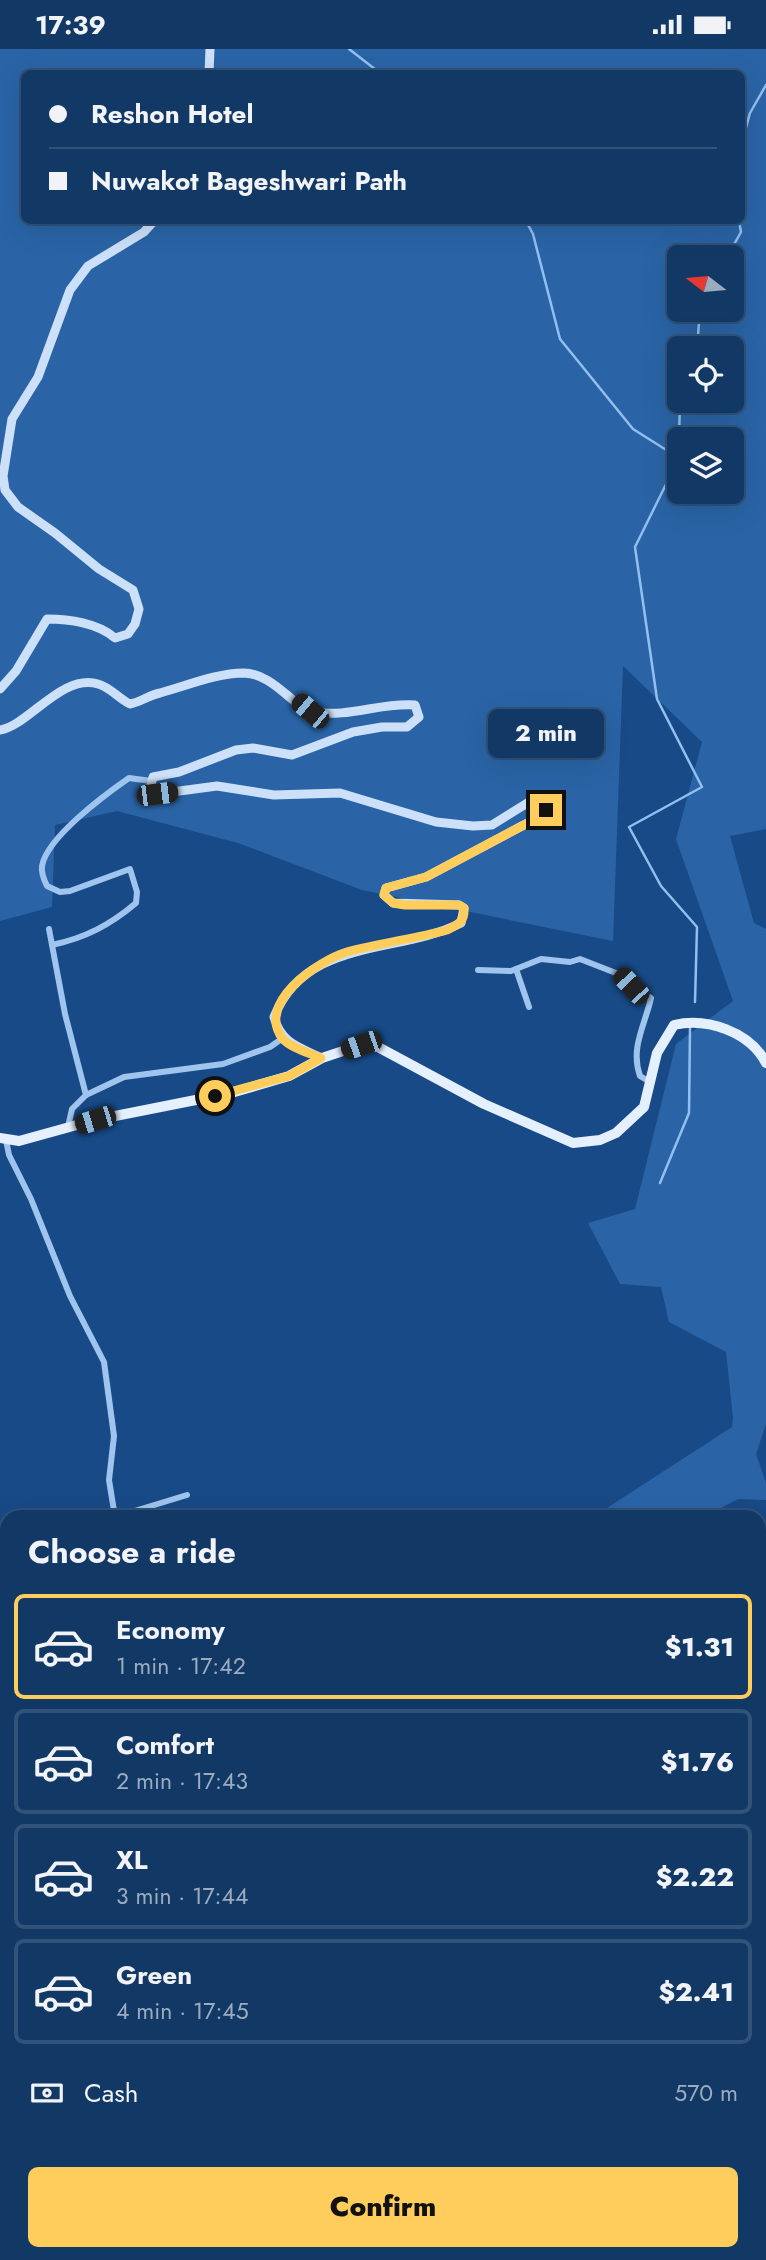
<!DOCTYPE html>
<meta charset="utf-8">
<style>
:root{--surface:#123865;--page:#1f436e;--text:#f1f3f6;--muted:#9cacbf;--line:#315279;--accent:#ffcd5b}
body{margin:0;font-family:Jost,sans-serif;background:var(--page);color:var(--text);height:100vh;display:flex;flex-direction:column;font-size:26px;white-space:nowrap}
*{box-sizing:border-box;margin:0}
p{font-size:23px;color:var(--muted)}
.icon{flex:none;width:38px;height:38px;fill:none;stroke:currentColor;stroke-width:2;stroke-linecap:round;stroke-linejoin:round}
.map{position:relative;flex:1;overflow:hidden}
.side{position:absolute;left:0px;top:1461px;width:766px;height:751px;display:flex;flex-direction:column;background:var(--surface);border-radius:21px 21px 0 0;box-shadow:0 7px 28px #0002,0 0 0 2px var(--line)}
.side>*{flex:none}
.hud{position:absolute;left:21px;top:21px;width:724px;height:154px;border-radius:10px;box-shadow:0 7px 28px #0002,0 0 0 2px var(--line);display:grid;align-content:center;height:154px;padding:0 28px;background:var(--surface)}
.needle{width:46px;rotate:286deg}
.fabs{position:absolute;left:667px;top:196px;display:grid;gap:14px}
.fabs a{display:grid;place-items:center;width:77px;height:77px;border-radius:10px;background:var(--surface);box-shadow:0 7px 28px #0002,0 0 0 2px var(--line);font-size:35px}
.end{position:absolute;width:32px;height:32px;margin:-16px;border:9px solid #ffcd5b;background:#111;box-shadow:0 0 0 4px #111}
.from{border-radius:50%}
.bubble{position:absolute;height:49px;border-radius:10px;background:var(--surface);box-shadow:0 7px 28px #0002,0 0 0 2px var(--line);font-size:23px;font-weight:800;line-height:49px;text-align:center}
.car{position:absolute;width:21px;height:42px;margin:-21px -10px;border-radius:9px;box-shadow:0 0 5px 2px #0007;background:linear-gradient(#222 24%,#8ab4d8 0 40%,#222 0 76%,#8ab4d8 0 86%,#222 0)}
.hud b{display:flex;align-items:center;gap:24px;height:66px;font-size:26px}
.hud b+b{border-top:2px solid var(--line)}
.hud i{width:18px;height:18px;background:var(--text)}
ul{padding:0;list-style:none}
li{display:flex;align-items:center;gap:21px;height:105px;margin:0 14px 10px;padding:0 14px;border:4px solid var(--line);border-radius:10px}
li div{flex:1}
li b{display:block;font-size:26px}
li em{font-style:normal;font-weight:800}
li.selected{border-color:var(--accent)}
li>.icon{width:63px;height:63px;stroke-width:1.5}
h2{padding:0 28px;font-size:32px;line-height:84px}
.pay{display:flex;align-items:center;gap:18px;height:77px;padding:0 28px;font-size:26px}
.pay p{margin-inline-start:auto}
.primary-button{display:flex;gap:14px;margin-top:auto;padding:14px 28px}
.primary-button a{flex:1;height:80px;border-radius:10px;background:var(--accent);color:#111;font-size:28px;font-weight:800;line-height:80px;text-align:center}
.status{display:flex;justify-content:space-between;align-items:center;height:49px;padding:0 35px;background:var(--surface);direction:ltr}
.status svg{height:19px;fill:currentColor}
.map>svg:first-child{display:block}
.green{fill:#2a64a6;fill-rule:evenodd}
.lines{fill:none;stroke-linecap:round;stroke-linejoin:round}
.stream{stroke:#91bff0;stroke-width:2.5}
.street{stroke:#9fc4ed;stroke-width:6}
.secondary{stroke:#cce0f9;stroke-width:9}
.primary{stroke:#e5f0ff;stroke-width:10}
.route{stroke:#ffcd5b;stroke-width:9}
</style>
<div class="status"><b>17:39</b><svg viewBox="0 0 49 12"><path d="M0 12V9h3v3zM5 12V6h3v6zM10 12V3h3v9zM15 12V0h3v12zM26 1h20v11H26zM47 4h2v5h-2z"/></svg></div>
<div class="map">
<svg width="766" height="2211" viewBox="0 0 766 2211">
<rect width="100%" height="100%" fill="#184a87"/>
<!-- green -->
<g class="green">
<path d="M0,0h766v780l-36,7 24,87 12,6v495l-10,30 10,29v17l-28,-1 -34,18h-111l139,-90 1,-9 -7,-66 -57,-30 -8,-35 -41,-3 -32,-61 47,-14 41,-165 57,-43 -57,-162 26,-97 -79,-76 -10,275 -251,-51 -124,-47 -121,-32 -62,14 -3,82 -52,14zM24,24h718v148h-718zM679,208h53v53h-53zM679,299h53v53h-53zM679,390h53v53h-53z"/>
<polygon points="0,1994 7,1994 7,2189 0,2187"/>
</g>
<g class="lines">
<!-- stream -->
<g class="stream">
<polyline points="349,0 380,24"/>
<polyline points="742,93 750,64 766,36"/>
<polyline points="526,172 533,185 560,290 633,380 679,409 635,498 657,650 702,738 629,778 661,837 697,878 695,953"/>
<polyline points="727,208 741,183 739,172"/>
<polyline points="697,299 700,261"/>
<polyline points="679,390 680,352"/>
<polyline points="660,1134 689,1064 690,978"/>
</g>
<!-- street -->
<g class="street">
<polyline points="49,880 65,965 86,1046 72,1060 68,1078"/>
<path d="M52,896c33,-7 58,-20 84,-42l1,-11 -7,-23 -60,22 -10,1 -13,-6c-3,-6 -6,-13 -5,-20 5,-29 64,-72 87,-88l22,3"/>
<polyline points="516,920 529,958"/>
<path d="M478,921l33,1 30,-12 29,3 10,-3 41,16 10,11 20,12c-6,27 -21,50 -11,78l10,6"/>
<polyline points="86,1046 124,1028 223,1015 270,998 283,989"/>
<polyline points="6,1091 9,1106 31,1150 70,1247 104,1313 114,1387 109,1431 115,1468"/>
<polyline points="115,1468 187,1446"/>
<polyline points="0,1736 7,1734"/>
<polyline points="760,1936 766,1936"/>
<polyline points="190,2205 190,2211"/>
<polyline points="118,2211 124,2205"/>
<polyline points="427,2211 429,2205"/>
</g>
<!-- secondary -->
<g class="secondary">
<polyline points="209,24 210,0"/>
<path d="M0,640l16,-18 31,-52c22,0 51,4 68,19l13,-4 7,-10 4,-15 -6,-19 -34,-21 -44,-36 -37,-26 -13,-17 -2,-14 9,-57 26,-42 32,-87 18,-24 56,-34 10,-11"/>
<path d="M0,681c28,-4 62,-57 98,-46 12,3 20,14 32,20 11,-2 19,-9 30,-11 26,-7 57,-20 84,-20 31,1 49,35 70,39 34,6 68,-10 101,-7l4,12 -12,10h-25l-29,5 -61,23 -39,-7 -17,2 -57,22 -26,5 -3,12 7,5 60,-8 57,9 66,-2 96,29 37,4 19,-1 45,-28h5l4,13 -7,7 -113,60 -40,11 -2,7 9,8 66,2 5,3 -3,15c-64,32 -155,14 -187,94 7,26 24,30 48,41"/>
</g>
<!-- primary -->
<path class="primary" d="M0,1089l19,3 76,-21 136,-27 58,-17 33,-18 39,-13 17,2 106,57 89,39 27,-3 16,-7 28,-26 13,-54 17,-28c33,-8 76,7 92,38"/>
</g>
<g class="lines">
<!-- route -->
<path class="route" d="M215,1047l74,-20 32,-18c-11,-5 -30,-10 -38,-19 -28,-35 34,-78 64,-87 32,-9 67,-13 100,-22 11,-6 18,-8 17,-22l-5,-3h-54l-12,-2 -9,-8 2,-7 40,-11 113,-60 7,-7"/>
</g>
</svg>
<div class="fabs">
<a><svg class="needle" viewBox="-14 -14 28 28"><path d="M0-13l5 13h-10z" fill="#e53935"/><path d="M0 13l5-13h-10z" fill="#9cacbf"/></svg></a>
<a><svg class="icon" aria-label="locate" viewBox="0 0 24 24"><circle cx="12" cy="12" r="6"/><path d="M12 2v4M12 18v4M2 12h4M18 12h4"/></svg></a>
<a><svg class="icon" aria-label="layers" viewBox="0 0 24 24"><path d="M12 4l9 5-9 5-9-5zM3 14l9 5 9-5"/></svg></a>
</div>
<i class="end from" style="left:215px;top:1047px"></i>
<i class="end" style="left:546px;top:761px"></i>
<div class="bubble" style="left:488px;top:660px;width:116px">2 min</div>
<i class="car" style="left:310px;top:662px;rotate:310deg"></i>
<i class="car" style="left:157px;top:745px;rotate:83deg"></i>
<i class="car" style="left:631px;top:937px;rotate:317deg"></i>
<i class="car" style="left:361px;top:996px;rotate:251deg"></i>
<i class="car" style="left:95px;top:1071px;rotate:253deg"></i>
<div class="hud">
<b><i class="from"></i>Reshon Hotel</b>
<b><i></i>Nuwakot Bageshwari Path</b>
</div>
<section class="side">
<h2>Choose a ride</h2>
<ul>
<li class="selected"><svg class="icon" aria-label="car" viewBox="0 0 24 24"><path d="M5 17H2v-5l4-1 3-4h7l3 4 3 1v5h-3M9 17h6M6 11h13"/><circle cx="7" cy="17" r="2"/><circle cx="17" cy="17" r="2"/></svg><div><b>Economy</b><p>1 min · 17:42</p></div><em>$1.31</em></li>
<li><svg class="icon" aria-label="car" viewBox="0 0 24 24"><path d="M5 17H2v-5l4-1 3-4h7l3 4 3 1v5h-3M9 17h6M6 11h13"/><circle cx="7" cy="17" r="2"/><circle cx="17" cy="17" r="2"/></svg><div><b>Comfort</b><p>2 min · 17:43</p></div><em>$1.76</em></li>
<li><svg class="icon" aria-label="car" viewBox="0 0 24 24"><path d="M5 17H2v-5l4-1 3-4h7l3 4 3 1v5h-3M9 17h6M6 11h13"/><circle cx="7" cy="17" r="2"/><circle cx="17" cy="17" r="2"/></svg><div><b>XL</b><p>3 min · 17:44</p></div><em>$2.22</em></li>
<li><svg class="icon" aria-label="car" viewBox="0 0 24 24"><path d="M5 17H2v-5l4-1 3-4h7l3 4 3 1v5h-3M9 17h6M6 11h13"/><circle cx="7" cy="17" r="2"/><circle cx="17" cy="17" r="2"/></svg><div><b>Green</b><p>4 min · 17:45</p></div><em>$2.41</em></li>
</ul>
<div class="pay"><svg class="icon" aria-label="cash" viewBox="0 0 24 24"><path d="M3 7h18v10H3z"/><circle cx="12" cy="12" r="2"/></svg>Cash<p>570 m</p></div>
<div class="primary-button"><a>Confirm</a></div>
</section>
</div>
